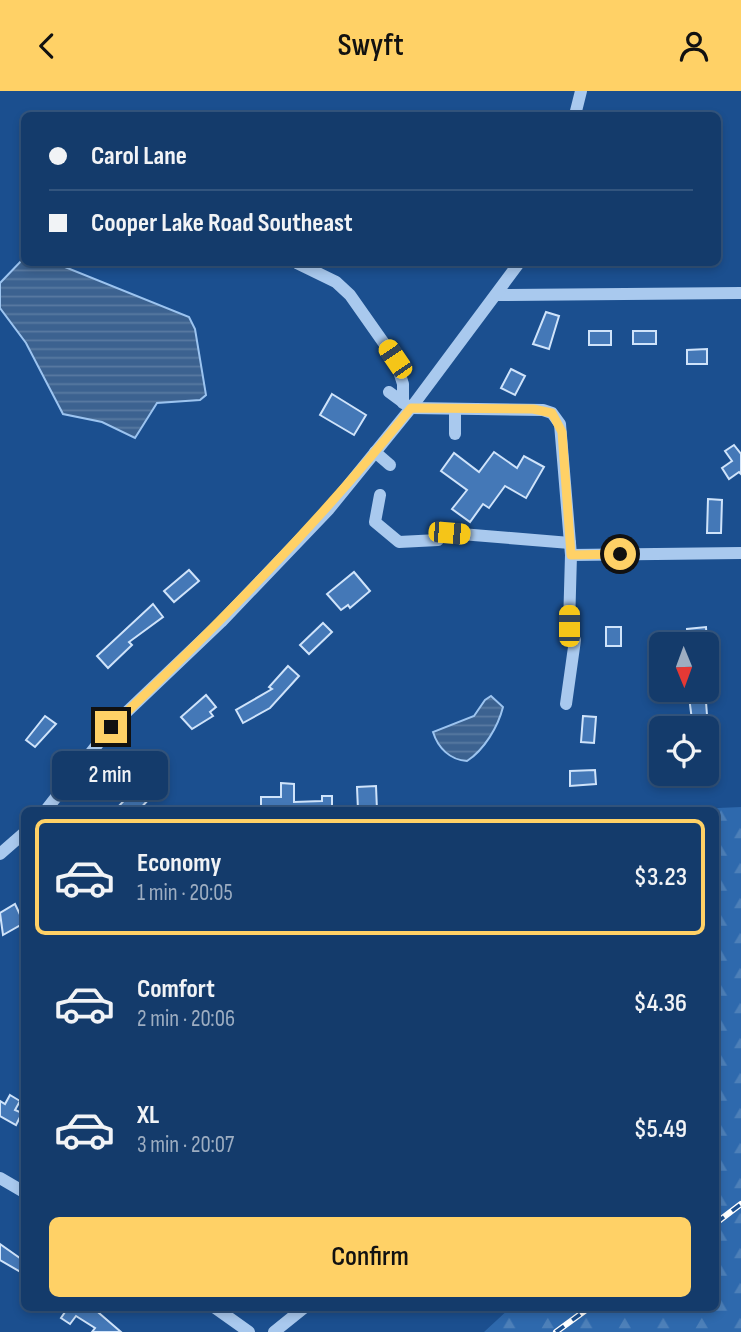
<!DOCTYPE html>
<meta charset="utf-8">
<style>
:root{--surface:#143b6b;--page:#1d4271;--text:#f1f3f6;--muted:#9dadc1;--line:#33557e;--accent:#ffd166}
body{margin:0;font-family:"Sofia Sans Condensed",sans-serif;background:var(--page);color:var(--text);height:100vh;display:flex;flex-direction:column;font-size:26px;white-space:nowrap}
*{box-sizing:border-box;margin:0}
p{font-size:23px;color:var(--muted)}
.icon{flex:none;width:38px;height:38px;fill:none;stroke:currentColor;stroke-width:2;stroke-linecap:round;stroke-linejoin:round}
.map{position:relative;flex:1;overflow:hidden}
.sheet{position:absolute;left:21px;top:716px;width:698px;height:504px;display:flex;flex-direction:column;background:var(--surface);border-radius:10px;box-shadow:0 4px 10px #0003,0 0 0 2px var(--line)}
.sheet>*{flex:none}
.top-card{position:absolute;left:21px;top:21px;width:700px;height:154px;border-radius:10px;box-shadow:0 4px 10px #0003,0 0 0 2px var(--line);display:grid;align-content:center;height:154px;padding:0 28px;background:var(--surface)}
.needle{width:46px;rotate:179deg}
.controls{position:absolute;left:649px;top:541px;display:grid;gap:14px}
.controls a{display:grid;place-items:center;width:70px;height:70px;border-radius:10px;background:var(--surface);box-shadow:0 4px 10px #0003,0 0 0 2px var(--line);font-size:35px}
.end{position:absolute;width:32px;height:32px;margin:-16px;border:9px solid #ffd166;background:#111;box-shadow:0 0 0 4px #111}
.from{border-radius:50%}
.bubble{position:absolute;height:49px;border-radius:10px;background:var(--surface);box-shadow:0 4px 10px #0003,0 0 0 2px var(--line);font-size:23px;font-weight:600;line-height:49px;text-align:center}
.car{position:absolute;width:21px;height:42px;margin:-21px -10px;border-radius:9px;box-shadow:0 0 5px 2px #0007;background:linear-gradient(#f5c518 24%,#345 0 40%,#f5c518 0 76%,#345 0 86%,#f5c518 0)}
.top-card b{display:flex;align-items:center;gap:24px;height:66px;font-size:26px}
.top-card b+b{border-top:2px solid var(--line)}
.top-card i{width:18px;height:18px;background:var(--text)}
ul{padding:12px 0 0;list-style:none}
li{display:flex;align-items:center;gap:21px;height:116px;margin:0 14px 10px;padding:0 14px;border:4px solid transparent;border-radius:10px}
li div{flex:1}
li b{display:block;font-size:26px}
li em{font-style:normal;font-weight:600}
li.active{border-color:var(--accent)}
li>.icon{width:63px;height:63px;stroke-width:1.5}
.action{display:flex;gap:14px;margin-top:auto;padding:14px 28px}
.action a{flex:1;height:80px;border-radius:10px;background:var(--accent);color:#111;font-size:28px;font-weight:600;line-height:80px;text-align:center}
header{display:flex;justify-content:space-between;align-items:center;height:91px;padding:0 28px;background:var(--accent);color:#111;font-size:32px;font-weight:600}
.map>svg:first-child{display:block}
.forest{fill:url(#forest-firs)}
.water{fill:url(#water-rules);stroke:#9cc4f0;stroke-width:2}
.building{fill:#4478b7;stroke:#cfe3fa;stroke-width:2}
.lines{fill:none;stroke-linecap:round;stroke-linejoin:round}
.minor{stroke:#a9c9ee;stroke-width:12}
.rail-casing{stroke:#fff;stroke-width:6}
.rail{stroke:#1b4f8f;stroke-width:3.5;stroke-dasharray:10;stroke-linecap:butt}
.route{stroke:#ffd166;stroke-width:9}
</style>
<header><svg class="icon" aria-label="back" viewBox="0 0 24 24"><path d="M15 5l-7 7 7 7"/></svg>Swyft<svg class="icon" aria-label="person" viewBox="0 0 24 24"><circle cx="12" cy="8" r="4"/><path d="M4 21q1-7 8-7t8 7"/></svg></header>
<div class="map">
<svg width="741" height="1241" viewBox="0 0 741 1241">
<defs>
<pattern id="forest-firs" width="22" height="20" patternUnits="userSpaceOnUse" patternTransform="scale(1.75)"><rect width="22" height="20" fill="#2e69ad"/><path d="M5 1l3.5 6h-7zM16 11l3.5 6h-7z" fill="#4d80b9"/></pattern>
<pattern id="water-rules" width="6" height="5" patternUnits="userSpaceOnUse" patternTransform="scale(1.75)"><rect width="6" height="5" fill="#3c6290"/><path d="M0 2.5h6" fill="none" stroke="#597aa1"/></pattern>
</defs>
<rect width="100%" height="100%" fill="#1b4f8f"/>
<!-- forest -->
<polygon class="forest" points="741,716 741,1241 484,1241 511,1216 716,1216 716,719 673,719"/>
<!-- water -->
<g class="water">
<polygon points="24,167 24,172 55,172 189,226 195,238 206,304 200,309 157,312 135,347 102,331 63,323 26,252 0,217 0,192"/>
<path d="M491,605l12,11c-5,20 -19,43 -36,54 -17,-1 -29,-13 -34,-29l41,-16 11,-16z"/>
</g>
<!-- building -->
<g class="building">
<polygon points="546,221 559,225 549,258 533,253"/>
<rect x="589" y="240" width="22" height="14"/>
<rect x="633" y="240" width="23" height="13"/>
<polygon points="707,258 707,273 687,273 687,259"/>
<polygon points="511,278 525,285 515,304 501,297"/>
<polygon points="332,303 366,324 354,344 320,324"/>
<polygon points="734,354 741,363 741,383 739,381 729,388 722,377 732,370 725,360"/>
<polygon points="494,361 517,377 524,365 544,376 526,407 505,395 489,417 483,413 470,431 452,418 467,399 441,380 454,362 479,381"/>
<polygon points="708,408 722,409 721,442 707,442"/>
<polygon points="189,479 199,490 174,511 164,500"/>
<polygon points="354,481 370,500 350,517 348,514 341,519 327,503"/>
<polygon points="153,513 163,526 129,551 132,554 108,577 97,565"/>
<polygon points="323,532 332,541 309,563 300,554"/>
<rect x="606" y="536" width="15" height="19"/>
<polygon points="706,536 707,553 688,553 687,538"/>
<polygon points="288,575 299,585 270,617 243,632 236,619 272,598 269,596"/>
<polygon points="688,598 705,598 708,637 693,637"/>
<polygon points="206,604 216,616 210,621 213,625 192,638 181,626"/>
<polygon points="45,625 56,633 35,656 26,649"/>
<polygon points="583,625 596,626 594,652 581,651"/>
<polygon points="595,679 596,693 570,695 570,680"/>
<polygon points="281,692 294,693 294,711 322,710 322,705 332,705 332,719 261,719 261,706 281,706"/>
<polygon points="376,695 377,719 358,719 357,696"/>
<polygon points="136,697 149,708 139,719 115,719"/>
<polygon points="15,813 24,832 3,844 0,822"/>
<polygon points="10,1004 20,1010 15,1019 22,1022 16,1034 0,1025 0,1010 5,1013"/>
<polygon points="0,1153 24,1170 24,1183 0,1169"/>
<polygon points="64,1216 92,1216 121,1241 92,1241 95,1237 76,1225 70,1233 61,1227 67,1218"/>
</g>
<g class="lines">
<!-- minor -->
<g class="minor">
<polyline points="575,24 581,0"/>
<polyline points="297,172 336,191 350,204 395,268 403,293 403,312"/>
<polyline points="498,204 741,202"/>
<polyline points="389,301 408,315"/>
<polyline points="411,317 543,319 552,322 560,333 571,464 569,535 575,549 566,613"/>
<polyline points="455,319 455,343"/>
<polyline points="375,361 390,374"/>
<polyline points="380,404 375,431 399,451 438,449"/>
<polyline points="449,442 570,452"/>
<polyline points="571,464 741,462"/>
<polyline points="46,719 111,636 221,531 329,418 411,317 519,172"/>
<polyline points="0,763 24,742"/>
<polyline points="0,1087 24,1101"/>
<polyline points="214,1216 249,1241"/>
<polyline points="274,1241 305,1216"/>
</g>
<defs>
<g id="rail">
<polyline points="716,1132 741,1113"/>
<polyline points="556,1241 590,1216"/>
</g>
</defs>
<!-- rail casing -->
<use href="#rail" class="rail-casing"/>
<!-- rail -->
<use href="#rail" class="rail"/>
</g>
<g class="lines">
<!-- route -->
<path class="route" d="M111,636c106,-101 208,-204 300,-319l122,1 19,4 10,19 9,123 49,-1"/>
</g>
</svg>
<div class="controls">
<a><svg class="needle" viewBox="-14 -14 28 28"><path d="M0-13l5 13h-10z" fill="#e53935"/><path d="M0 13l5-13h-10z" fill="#9dadc1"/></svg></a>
<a><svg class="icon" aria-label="locate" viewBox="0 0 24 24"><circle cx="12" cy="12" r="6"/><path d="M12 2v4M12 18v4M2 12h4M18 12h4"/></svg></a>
</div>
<i class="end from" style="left:620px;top:463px"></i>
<i class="end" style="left:111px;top:636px"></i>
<div class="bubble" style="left:52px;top:660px;width:116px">2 min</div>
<i class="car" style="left:395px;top:268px;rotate:326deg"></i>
<i class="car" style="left:449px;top:442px;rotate:95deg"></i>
<i class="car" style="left:569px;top:535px;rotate:0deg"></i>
<div class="top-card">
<b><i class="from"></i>Carol Lane</b>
<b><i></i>Cooper Lake Road Southeast</b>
</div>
<section class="sheet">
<ul>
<li class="active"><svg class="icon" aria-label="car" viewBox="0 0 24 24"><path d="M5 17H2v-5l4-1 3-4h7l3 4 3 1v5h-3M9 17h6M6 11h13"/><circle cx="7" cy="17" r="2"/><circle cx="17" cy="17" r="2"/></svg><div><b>Economy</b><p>1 min · 20:05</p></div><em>$3.23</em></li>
<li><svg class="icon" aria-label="car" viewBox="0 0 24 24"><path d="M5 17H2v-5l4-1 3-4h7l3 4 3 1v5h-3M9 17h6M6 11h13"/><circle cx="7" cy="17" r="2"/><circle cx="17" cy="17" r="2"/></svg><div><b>Comfort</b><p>2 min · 20:06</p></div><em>$4.36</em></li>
<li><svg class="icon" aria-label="car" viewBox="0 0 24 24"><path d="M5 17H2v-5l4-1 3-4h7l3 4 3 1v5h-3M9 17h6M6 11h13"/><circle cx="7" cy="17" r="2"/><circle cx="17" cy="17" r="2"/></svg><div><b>XL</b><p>3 min · 20:07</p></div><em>$5.49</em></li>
</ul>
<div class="action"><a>Confirm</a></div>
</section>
</div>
